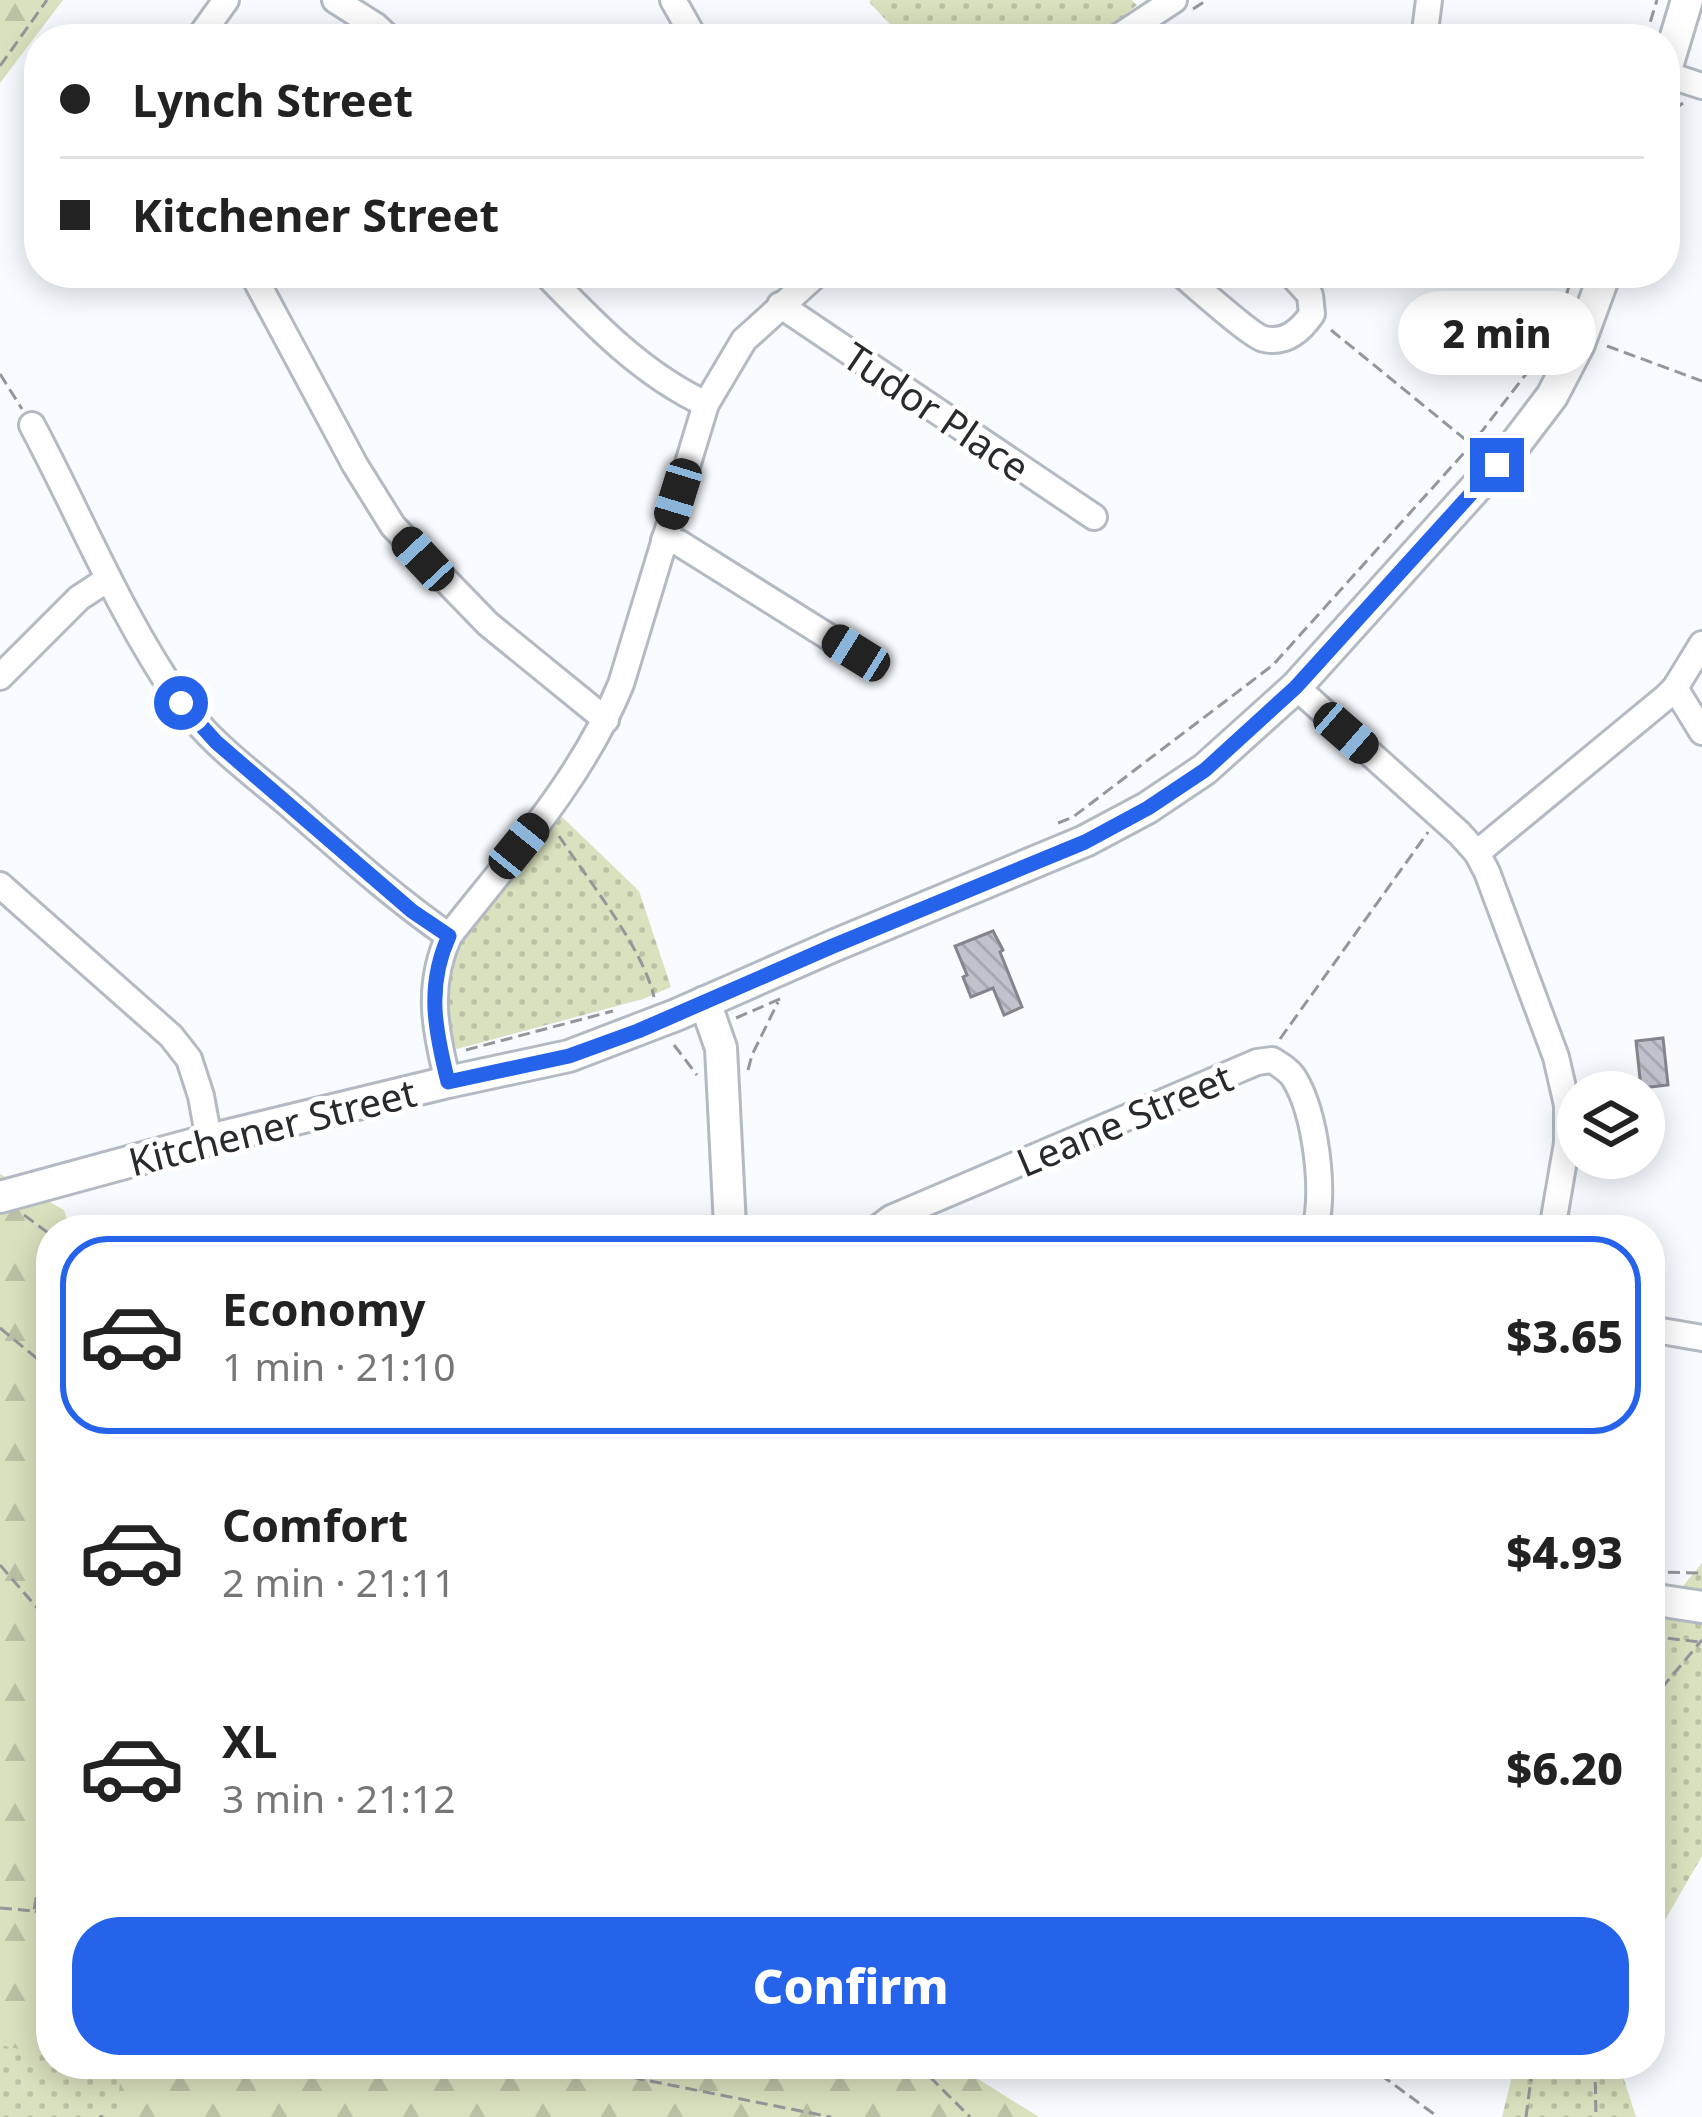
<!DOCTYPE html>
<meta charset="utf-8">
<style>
:root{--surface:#fff;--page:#f6f6f6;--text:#222;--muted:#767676;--line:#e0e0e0;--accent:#2563eb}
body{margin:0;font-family:"Noto Sans",sans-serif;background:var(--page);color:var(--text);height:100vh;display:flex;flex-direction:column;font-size:45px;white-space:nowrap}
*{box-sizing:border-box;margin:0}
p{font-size:39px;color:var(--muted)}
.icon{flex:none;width:66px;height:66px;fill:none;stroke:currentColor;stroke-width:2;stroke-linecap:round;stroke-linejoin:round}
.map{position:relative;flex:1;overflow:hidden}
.panel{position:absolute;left:36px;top:1215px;width:1629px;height:864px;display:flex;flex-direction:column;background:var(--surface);border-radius:48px;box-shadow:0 6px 30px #0003}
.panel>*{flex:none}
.hud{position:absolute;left:24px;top:24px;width:1656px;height:264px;border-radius:48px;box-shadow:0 6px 30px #0003;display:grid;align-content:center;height:264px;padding:0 36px;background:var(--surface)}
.tools{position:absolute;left:1557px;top:1071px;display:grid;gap:24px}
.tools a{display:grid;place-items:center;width:108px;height:108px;border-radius:50%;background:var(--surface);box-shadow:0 6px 30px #0003;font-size:60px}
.end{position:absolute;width:54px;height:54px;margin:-27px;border:15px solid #2563eb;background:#fff;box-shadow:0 0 0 6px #fff}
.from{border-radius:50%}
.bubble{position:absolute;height:84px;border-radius:42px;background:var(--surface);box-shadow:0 6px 30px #0003;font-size:39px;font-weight:800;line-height:84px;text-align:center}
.car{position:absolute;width:36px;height:72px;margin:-36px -18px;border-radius:15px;box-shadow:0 0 9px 3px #0007;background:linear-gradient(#222 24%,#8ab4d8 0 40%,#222 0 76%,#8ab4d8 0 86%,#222 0)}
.hud b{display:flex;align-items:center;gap:42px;height:114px;font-size:45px}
.hud b+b{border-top:3px solid var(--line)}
.hud i{width:30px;height:30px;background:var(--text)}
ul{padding:21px 0 0;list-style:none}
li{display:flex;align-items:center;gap:36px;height:198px;margin:0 24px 18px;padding:0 12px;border:6px solid transparent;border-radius:48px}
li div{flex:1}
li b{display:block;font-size:45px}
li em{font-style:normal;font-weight:800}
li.current{border-color:var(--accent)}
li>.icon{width:108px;height:108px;stroke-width:1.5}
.cta{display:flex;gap:24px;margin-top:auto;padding:24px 36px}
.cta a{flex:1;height:138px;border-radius:48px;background:var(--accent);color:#fff;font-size:48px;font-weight:800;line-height:138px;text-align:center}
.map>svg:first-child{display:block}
.grass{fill:url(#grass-dots)}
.forest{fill:url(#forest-firs)}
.building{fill:url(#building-back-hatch);stroke:#84848e;stroke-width:3}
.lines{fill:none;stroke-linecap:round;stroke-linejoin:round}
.minor-casing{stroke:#b3bac3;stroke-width:30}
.tertiary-casing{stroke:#b3bac3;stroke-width:36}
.path{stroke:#94979a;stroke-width:3;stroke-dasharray:12 6;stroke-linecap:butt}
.minor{stroke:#fff;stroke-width:24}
.tertiary{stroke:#fff;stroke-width:30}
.route{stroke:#2563eb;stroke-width:15}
.labels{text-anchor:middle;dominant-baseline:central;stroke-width:10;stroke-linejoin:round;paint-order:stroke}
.street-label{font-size:39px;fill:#282b2e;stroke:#fff}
</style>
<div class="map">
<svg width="1702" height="2117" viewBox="0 0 1702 2117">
<defs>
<pattern id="grass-dots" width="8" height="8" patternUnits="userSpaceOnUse" patternTransform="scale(3)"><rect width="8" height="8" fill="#dae1be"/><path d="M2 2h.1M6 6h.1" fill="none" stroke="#bbc1a4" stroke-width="1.8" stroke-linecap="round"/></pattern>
<pattern id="forest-firs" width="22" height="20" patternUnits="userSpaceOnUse" patternTransform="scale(3)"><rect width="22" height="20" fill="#dae1be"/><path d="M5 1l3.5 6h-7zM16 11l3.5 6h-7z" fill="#bbc1a4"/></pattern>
<pattern id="building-back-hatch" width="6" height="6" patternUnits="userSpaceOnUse" patternTransform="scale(3)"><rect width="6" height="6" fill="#c1c2cc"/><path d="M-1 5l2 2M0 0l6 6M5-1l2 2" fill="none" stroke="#a6a7b0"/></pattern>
</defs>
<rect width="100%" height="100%" fill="#f8fbff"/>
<!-- grass -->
<g class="grass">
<polygon points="871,0 1132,0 1137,5 1095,39 904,39 869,2"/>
<path d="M558,813l81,78 32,96 -28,12 -186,50c-13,-18 -15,-56 -9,-78 3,-13 11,-25 17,-36z"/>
<polygon points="1702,1563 1702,1856 1650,1946 1650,1626"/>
<polygon points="0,1939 51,1951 51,2064 508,2064 728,2117 0,2117"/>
<polygon points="1515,2064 1619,2064 1636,2117 1502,2117"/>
</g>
<!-- forest -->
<g class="forest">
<polygon points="0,0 63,0 0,83"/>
<polygon points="0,1174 64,1210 71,1230 51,1230 51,2056 0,2045"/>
<polygon points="103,2064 954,2064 1039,2117 113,2117 118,2107 120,2081 108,2065"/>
</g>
<!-- building -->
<g class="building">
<polygon points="993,931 1003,950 1000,952 1022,1007 1004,1015 993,988 971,997 963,977 967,975 955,946"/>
<polygon points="1663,1038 1668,1085 1641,1088 1636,1041"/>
</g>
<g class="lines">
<defs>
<g id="minor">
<polyline points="335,0 376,26 390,39"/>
<polyline points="673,0 695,39"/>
<polyline points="198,39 226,0"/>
<polyline points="1115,39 1174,0"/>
<polyline points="1424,39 1429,0"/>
<polyline points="1665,74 1702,86"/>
<polyline points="252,273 355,465 393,526 488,624 606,720"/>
<path d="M545,273c48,50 98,102 161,131"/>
<path d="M1180,273c15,12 71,63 84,66 22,5 37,-9 48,-25l-2,-19 -20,-22"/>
<polyline points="780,305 1094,517"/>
<path d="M32,425c49,92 88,190 148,276 27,39 69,70 106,101 53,46 105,94 163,134"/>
<polyline points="664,540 679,543 856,654"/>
<polyline points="0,677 79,598 108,579"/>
<polyline points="1296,687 1459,833 1477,853 1487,872 1556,1057 1567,1105 1567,1143 1552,1230"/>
<polyline points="1675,688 1702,732"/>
<polyline points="1477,853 1666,697 1675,688 1702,644"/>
<polyline points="0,885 171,1036 189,1059 201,1096 209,1140"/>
<path d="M448,1082c-13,-52 -22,-96 1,-146 63,-80 133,-157 172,-252l85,-280 38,-64 74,-67"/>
<path d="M875,1230l16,-12 366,-156 15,-2c8,5 17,10 22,18 22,36 31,112 21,152"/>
<polyline points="1650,1329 1702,1338"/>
</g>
<g id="tertiary">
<polyline points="1665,73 1687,0"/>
<polyline points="705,1002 721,1048 730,1226 733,1230"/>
<polyline points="0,1197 209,1140 448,1082 569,1056 676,1015 833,946 1085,841 1147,808 1205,769 1296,687 1517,442 1552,396 1579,344 1605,273"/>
<polyline points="1650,1599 1702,1607"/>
</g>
</defs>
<!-- minor casing -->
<use href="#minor" class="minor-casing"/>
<!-- tertiary casing -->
<use href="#tertiary" class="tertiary-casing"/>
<!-- path -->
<g class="path">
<polyline points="1193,9 1207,0"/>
<polyline points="1645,39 1657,0"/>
<polyline points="0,66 47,0"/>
<polyline points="1665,141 1675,109 1683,103"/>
<polyline points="1556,329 1573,273"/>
<polyline points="1331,330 1477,449"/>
<polyline points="1607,346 1702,381"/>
<polyline points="0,374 22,409"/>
<polyline points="1058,823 1073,817 1273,665 1472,444 1550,343"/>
<path d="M559,836c29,44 84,112 95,161"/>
<polyline points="736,1018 782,998"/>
<polyline points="1280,1039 1428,832"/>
<polyline points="674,1045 697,1075"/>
<polyline points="466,1050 613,1011"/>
<polyline points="748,1070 752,1055 778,1002"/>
<polyline points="24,1215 51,1235"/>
<polyline points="0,1328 51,1370"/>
<polyline points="0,1565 51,1624"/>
<polyline points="1650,1572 1702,1573"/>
<polyline points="1650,1636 1699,1642"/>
<polyline points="1650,1702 1702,1640"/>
<polyline points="0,1908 34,1911 51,1808"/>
<polyline points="35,1911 51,1916"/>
<polyline points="580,2064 640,2079 831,2117"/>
<polyline points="917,2064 970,2117"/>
<polyline points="1366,2064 1438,2117"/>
<polyline points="1595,2064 1596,2117"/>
<polyline points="101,2117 101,2115"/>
<polyline points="1526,2117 1533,2064"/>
</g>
<!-- minor -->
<use href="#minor" class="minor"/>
<!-- tertiary -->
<use href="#tertiary" class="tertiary"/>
</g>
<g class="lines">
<!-- route -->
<path class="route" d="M181,703l35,39 196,169 37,25c-23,50 -14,94 -1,146l121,-26 69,-25 195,-85 252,-104 63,-34 57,-38 91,-83 201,-222"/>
</g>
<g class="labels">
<!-- street labels -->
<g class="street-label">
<text transform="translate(937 411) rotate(34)">Tudor Place</text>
<text transform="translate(1124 1119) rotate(-23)">Leane Street</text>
<text transform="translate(272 1126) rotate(-14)">Kitchener Street</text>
</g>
</g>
</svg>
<div class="tools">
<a><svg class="icon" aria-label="layers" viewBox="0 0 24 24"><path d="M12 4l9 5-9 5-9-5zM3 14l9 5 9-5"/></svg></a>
</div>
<i class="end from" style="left:181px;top:703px"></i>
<i class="end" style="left:1497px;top:465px"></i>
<div class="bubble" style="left:1398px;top:291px;width:198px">2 min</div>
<i class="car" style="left:678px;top:494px;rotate:197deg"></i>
<i class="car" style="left:423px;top:559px;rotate:317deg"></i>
<i class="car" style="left:856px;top:653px;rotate:302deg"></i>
<i class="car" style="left:1346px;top:733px;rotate:131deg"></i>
<i class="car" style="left:519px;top:846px;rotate:39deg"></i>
<div class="hud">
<b><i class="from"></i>Lynch Street</b>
<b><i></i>Kitchener Street</b>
</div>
<section class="panel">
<ul>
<li class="current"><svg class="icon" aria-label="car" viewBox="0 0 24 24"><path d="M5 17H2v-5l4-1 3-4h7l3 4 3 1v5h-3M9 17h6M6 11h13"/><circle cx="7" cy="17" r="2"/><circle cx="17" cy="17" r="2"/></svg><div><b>Economy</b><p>1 min · 21:10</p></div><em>$3.65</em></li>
<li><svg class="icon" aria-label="car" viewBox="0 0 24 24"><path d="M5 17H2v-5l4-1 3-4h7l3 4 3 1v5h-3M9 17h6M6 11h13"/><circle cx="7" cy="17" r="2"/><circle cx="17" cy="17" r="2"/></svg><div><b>Comfort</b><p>2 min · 21:11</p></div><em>$4.93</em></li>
<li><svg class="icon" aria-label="car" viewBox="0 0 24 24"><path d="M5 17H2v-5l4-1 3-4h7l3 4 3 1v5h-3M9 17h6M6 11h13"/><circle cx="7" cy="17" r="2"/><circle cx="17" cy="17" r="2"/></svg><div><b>XL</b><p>3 min · 21:12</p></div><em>$6.20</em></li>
</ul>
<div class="cta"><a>Confirm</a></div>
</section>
</div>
